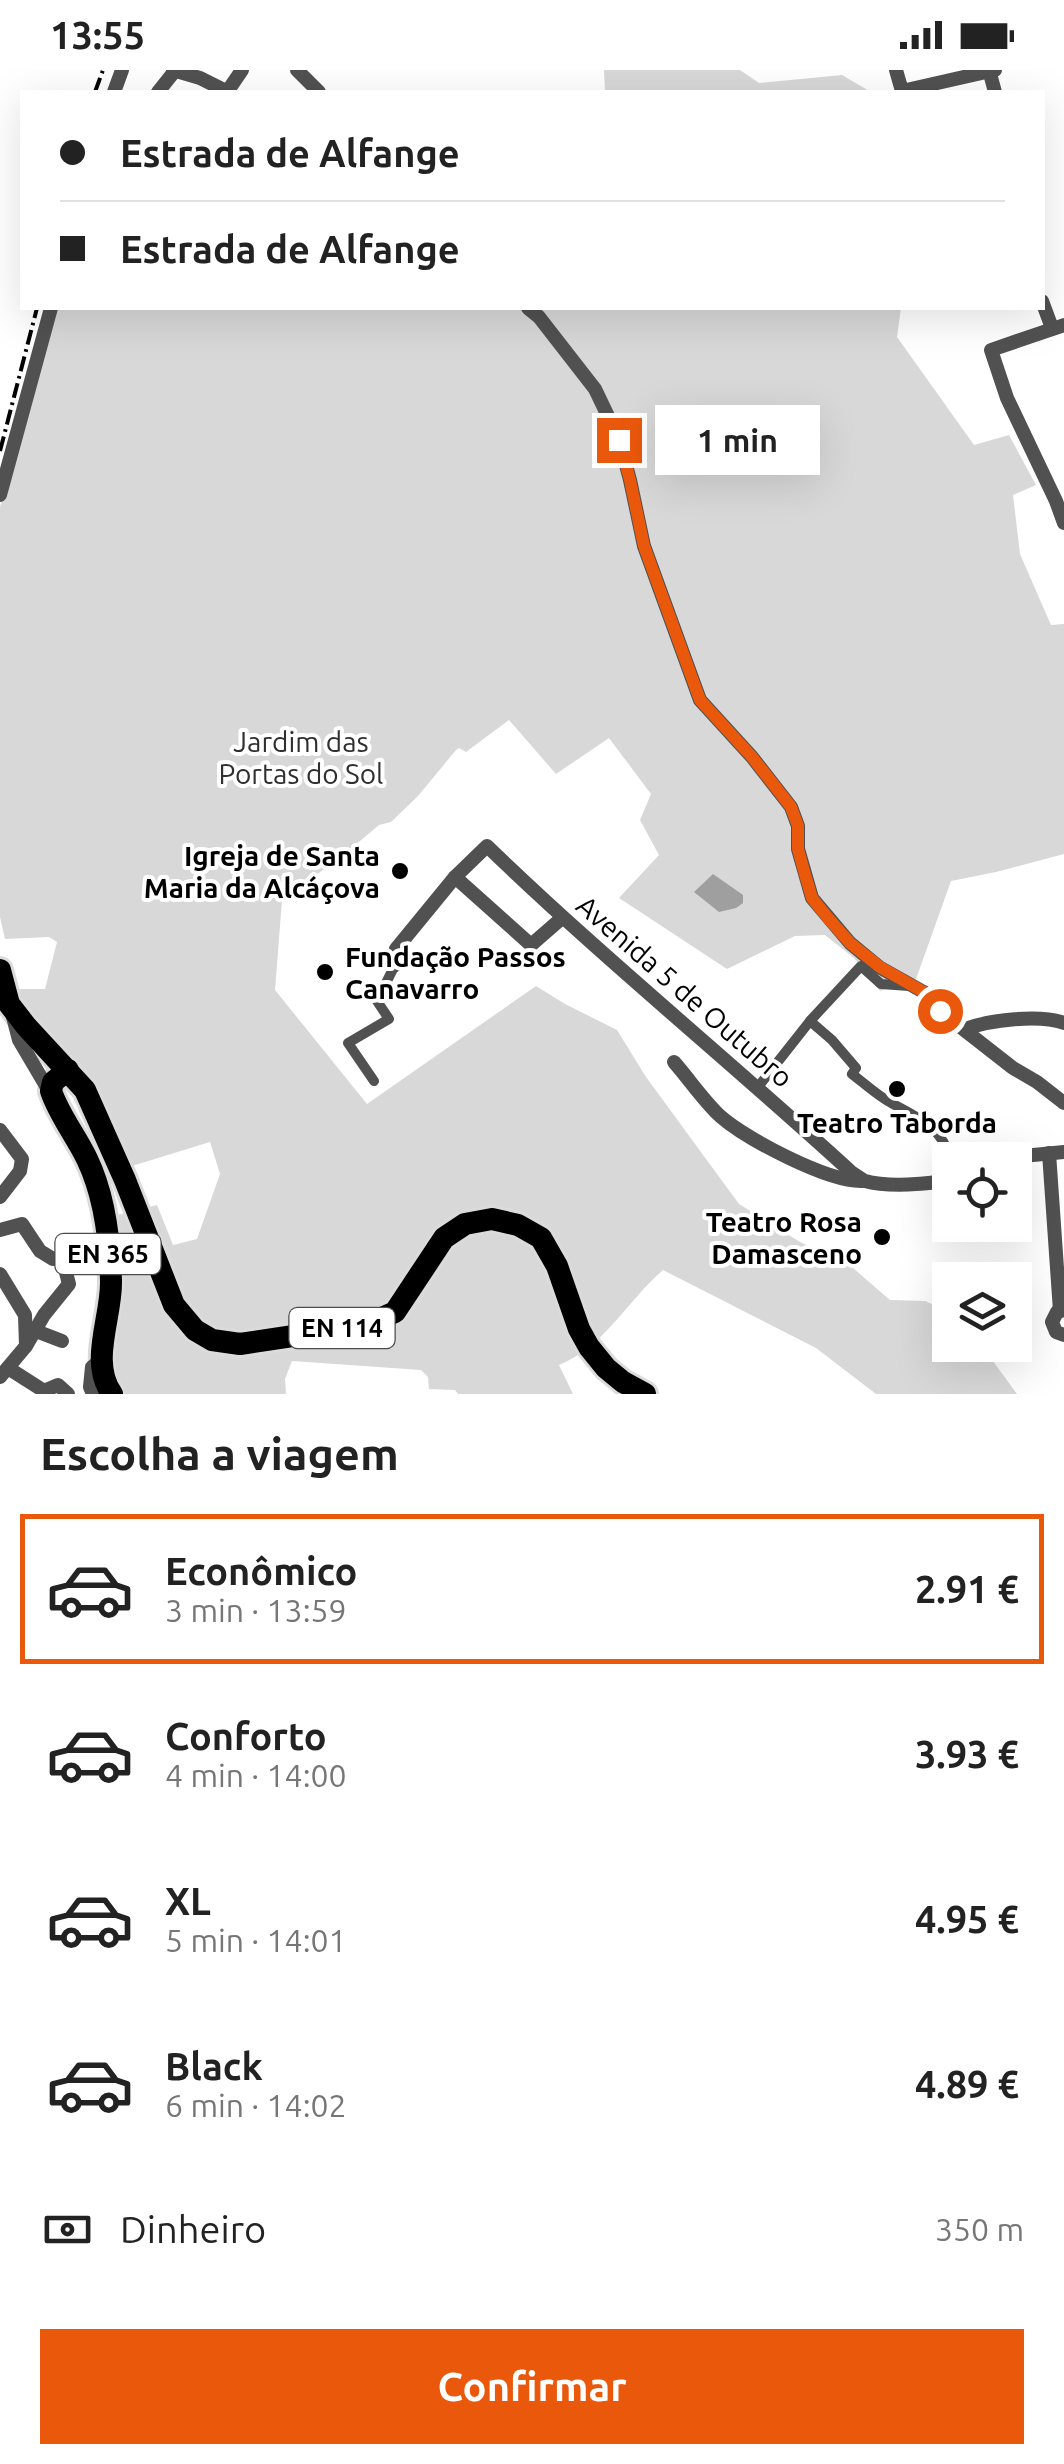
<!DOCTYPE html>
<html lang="pt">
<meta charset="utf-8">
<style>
:root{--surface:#fff;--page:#f6f6f6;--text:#222;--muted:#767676;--line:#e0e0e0;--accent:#ea580c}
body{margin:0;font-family:Ubuntu,sans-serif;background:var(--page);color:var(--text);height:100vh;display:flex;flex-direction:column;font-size:38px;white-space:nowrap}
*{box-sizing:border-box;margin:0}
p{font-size:32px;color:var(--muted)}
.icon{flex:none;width:55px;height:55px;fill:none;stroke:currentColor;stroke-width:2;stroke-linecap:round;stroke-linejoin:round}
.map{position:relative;height:1324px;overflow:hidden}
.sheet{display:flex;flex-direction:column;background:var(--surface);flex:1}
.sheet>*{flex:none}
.guide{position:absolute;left:20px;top:20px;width:1025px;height:220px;border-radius:0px;box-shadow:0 10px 40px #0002;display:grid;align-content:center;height:220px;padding:0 40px;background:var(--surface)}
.fabs{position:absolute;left:932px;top:1072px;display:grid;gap:20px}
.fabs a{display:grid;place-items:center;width:100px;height:100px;border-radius:0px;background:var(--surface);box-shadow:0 10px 40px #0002;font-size:50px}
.end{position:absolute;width:45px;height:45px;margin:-22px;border:12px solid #ea580c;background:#fff;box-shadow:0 0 0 5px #fff}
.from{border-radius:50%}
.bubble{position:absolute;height:70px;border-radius:0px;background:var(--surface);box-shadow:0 10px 40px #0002;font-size:32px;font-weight:700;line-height:70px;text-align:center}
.guide b{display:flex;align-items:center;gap:35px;height:95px;font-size:38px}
.guide b+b{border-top:2px solid var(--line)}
.guide i{width:25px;height:25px;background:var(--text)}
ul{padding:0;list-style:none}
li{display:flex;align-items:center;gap:30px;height:150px;margin:0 20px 15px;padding:0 20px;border:5px solid transparent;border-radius:0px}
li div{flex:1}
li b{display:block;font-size:38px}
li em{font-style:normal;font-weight:700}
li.on{border-color:var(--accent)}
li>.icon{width:90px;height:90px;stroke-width:1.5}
h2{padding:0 40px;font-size:45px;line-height:120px}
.pay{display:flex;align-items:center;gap:25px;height:110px;padding:0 40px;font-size:38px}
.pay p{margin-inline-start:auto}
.primary-button{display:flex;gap:20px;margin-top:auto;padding:20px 40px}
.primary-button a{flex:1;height:115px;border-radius:0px;background:var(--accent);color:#fff;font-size:40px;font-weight:700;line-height:115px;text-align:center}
.status{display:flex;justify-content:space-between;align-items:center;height:70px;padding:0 50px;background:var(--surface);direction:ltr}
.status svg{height:28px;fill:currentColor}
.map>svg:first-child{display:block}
.green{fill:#d8d8d8}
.water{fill:#9f9f9f}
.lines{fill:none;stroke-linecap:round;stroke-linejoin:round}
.primary-casing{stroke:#dbdbdb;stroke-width:28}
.pedestrian{stroke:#515151;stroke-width:10}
.minor{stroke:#515151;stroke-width:14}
.primary{stroke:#000;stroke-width:22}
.rail{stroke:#000;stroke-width:4;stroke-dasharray:15 5 2.5 5;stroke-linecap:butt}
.route{stroke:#ea580c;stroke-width:12}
.poi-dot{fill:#000;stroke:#fff;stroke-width:4}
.labels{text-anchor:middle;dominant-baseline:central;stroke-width:8;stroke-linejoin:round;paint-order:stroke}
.shield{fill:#fff;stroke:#4c4c4c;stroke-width:2.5}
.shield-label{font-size:25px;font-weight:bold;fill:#000}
.park-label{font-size:28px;fill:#2f2f2f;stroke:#fff}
.poi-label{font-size:28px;font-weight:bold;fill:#000;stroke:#fff;text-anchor:end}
.street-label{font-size:28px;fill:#000;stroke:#fff}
</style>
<div class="status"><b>13:55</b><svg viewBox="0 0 49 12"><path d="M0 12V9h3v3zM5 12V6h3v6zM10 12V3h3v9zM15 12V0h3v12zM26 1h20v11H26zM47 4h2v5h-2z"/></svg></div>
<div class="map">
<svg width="1064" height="1324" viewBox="0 0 1064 1324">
<rect width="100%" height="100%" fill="#fff"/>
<!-- green -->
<g class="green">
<polygon points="604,0 740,0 759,13 842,5 871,22 605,22"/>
<path d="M55,238h846l-4,29 77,108 35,-10 27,50 -23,10 7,59 31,71 13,-1v230l-68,18 -45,9 -35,98 -36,12 -26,-33 -29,-23 -30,1 -68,33 -108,-71 40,-43 -19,-35 11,-26 -42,-56 -53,36 -47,-54 -43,32 -7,-4 -3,2 -38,46 -27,26 -12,3 -37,31 -60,44 -7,90 92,114 169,-118 29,18 52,26 29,47 93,127 61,38 53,26 37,32 35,1 25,11v33l54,1 -14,11 27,37h-141l-60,-46 -153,-78c-35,30 -59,77 -104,95l14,29h-115l-3,-4 -26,-1 -1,-12 -7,-7 -129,-9 -7,18 1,15h-162l-14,-22 -1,-155 48,-12 16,40 24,-6 23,-65 -10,-32 -78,24 -26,-48 -85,-105 -9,-24h33l12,-47 -8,-5 -44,2 -5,-22v-410z"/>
</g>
<!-- water -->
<polygon class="water" points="713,804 743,825 743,833 736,838 719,842 694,822"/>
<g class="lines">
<defs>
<g id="primary">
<polyline points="0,900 9,934 26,956 85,1020 125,1110 174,1235 195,1260 212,1270 240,1274 366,1255 395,1242 444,1168 465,1154 492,1149 518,1155 541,1168 557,1196 579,1259 589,1277 606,1298 623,1312 645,1324"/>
<path d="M68,1000l-15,12 -2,9c8,24 25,45 36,68 17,35 23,83 24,122 1,36 -22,81 1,113"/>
</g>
</defs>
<!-- primary casing -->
<use href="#primary" class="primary-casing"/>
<!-- pedestrian -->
<g class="pedestrian">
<path d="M810,951l22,19 24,28 -4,6c13,10 27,23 41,30 27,14 50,25 58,56"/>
<polyline points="374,1011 348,973 389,949 377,931 393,899 401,893 396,879"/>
<polyline points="758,1017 810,951 861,896 881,914 909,916"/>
</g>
<!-- minor -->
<g class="minor">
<polyline points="173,0 200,8 228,22"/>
<polyline points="297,0 319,22"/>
<polyline points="896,0 902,21 995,0"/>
<polyline points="989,0 995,22"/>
<polyline points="114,22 122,0"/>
<polyline points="158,22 174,2"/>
<polyline points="227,22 242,0"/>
<polyline points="1042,231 1052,258"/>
<polyline points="528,238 539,247 595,319 619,369 630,410 644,476 700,630 752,687 791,737 798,756 798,779 812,828 850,873 879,897 929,925 940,941 1013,998 1037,1012 1064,1033"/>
<polyline points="1064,255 991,280 1007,328 1056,431 1064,453"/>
<polyline points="0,425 51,238"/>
<polyline points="455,807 531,875 562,848"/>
<path d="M396,879l59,-72 32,-31c117,113 244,216 364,326 3,2 12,8 14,9 21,6 65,4 85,-2"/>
<polyline points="13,947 19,970 52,1026"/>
<path d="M965,959c25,-9 74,-15 99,-6"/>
<path d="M674,992c15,17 29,38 46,54 26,23 108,66 142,65"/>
<polyline points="0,1060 22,1089 20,1101 0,1127"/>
<polyline points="1049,1083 1060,1241"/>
<polyline points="1011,1090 1023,1086 1064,1082"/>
<polyline points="0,1160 22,1154 40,1181 53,1189 62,1187 69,1214 44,1245 26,1276"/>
<polyline points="0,1204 25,1245 26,1276 0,1307"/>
<polyline points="1064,1240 1057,1242 1052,1252 1056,1262 1064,1265"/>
<polyline points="36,1261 62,1271"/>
<polyline points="8,1298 44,1321 58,1315 68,1324"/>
<polyline points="93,1324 90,1317 92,1297 101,1290"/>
</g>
<!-- primary -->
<use href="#primary" class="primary"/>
<!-- rail -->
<g class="rail">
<polyline points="95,22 103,0"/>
<polyline points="0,381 37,238"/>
</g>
</g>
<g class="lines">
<!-- route -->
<polyline class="route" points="619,370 630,410 644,476 700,630 752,687 791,737 798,756 798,779 804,801 812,828 828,848 850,873 880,897 929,925 940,941"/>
</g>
<!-- markers -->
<g class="poi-dot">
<circle cx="400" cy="801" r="10"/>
<circle cx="325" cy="902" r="10"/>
<circle cx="897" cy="1019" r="10"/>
<circle cx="882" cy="1167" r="10"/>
</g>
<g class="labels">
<!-- shield labels -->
<g class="shield">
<rect x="55.5" y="1164" width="105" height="40" rx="8"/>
<rect x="289.5" y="1238" width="105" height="40" rx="8"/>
</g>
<g class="shield-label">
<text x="108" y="1184">EN 365</text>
<text x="342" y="1258">EN 114</text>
</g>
<!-- park labels -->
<g class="park-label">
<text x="301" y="671">Jardim das<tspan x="301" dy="32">Portas do Sol</tspan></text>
</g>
<!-- poi labels -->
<g class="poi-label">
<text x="380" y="785">Igreja de Santa<tspan x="380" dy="32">Maria da Alcáçova</tspan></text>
<text x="345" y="886" text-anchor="start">Fundação Passos<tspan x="345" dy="32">Canavarro</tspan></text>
<text x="897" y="1052" text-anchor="middle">Teatro Taborda</text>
<text x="862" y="1151">Teatro Rosa<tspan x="862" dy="32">Damasceno</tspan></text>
</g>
<!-- street labels -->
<g class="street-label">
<text transform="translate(685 921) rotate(41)">Avenida 5 de Outubro</text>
</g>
</g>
</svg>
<div class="fabs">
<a><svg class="icon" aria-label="locate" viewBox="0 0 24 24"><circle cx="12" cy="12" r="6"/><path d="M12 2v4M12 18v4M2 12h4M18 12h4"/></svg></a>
<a><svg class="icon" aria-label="layers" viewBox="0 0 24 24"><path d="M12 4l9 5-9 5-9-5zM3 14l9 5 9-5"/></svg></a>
</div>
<i class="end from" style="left:940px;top:941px"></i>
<i class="end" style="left:619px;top:370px"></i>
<div class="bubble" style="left:655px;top:335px;width:165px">1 min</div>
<div class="guide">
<b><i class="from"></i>Estrada de Alfange</b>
<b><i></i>Estrada de Alfange</b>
</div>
</div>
<section class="sheet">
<h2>Escolha a viagem</h2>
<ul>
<li class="on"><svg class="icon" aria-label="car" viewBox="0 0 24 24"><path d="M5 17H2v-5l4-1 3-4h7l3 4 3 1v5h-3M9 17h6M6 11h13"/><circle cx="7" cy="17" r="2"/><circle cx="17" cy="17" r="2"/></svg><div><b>Econômico</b><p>3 min · 13:59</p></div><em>2.91 €</em></li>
<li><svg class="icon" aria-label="car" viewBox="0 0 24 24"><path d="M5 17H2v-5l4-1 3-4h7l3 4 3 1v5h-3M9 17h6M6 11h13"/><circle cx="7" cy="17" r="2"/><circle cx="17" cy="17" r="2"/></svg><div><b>Conforto</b><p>4 min · 14:00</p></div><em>3.93 €</em></li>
<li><svg class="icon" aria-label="car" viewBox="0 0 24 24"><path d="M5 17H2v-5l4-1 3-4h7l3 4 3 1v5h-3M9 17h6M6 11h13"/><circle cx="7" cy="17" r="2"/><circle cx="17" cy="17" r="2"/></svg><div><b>XL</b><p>5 min · 14:01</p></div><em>4.95 €</em></li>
<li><svg class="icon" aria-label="car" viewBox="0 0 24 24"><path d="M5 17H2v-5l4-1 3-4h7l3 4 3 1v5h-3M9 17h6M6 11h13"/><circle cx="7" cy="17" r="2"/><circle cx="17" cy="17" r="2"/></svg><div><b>Black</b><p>6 min · 14:02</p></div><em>4.89 €</em></li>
</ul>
<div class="pay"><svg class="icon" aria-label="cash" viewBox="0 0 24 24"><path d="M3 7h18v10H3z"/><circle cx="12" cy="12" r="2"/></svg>Dinheiro<p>350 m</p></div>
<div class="primary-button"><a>Confirmar</a></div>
</section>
